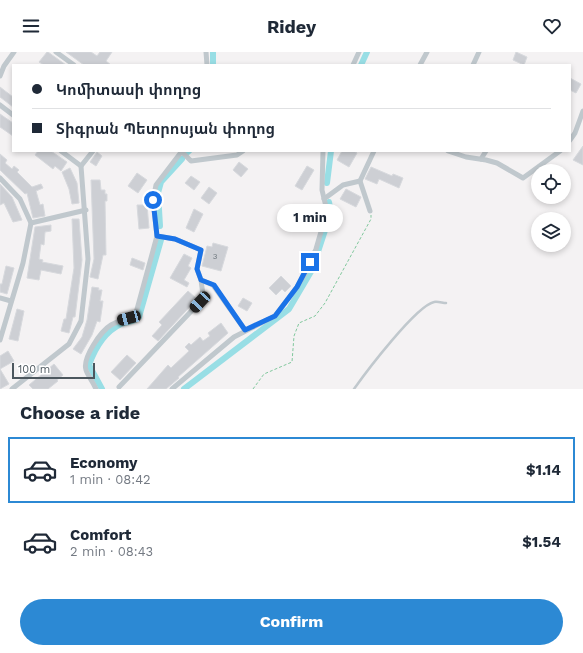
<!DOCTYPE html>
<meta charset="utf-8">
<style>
:root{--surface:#fff;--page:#f6f6f7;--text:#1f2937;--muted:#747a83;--line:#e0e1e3;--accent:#2c89d4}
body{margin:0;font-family:"Work Sans","Noto Sans Armenian",sans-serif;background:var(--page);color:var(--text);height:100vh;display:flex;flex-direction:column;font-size:15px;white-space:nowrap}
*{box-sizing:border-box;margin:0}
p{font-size:13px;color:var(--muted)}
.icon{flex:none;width:22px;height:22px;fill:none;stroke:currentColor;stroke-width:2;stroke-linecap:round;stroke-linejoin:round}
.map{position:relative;height:337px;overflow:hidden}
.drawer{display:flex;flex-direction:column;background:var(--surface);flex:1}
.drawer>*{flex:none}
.banner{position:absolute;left:12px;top:12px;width:559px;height:88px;border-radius:0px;box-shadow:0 2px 6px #0003;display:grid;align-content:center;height:88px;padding:0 20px;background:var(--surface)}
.fabs{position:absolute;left:531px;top:112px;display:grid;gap:8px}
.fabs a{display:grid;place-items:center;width:40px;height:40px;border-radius:50%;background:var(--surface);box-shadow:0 2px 6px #0003;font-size:20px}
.scale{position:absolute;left:12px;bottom:10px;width:83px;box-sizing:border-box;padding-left:4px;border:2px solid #4c575e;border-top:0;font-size:11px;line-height:14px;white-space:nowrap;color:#4c575e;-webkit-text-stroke:3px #fff;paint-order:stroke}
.end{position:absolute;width:18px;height:18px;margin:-9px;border:5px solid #1a73e8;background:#fff;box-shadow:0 0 0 2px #fff}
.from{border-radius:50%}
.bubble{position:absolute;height:28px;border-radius:14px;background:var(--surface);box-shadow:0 2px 6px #0003;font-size:13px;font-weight:700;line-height:28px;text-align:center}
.car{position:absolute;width:12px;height:24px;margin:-12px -6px;border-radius:5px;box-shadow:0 0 3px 1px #0007;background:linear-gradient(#222 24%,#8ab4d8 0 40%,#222 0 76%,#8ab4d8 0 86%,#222 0)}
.banner b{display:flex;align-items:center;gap:14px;height:38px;font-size:15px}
.banner b+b{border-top:1px solid var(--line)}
.banner i{width:10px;height:10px;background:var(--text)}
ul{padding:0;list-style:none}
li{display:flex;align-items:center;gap:12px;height:66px;margin:0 8px 6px;padding:0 12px;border:2px solid transparent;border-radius:0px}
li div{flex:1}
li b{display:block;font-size:15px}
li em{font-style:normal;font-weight:700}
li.active{border-color:var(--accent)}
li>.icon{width:36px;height:36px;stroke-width:1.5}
h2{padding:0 20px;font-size:18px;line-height:48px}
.cta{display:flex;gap:8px;margin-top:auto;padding:8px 20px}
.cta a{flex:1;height:46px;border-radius:24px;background:var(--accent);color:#fff;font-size:16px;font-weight:700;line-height:46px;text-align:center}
header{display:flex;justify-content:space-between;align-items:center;height:52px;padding:0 20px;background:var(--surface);font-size:18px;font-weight:700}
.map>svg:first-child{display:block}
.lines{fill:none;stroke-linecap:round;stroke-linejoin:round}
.canal{stroke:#98dee5;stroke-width:6}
.building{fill:#cdcfd4;stroke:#d7d9dd}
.path{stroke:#81c89d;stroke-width:1;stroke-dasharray:3 2;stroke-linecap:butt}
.service{stroke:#c0c8cd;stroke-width:2.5}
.minor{stroke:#c0c8cd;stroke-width:5}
.route{stroke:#1a73e8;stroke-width:5}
.labels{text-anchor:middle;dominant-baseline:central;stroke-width:3.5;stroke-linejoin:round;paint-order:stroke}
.number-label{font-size:8px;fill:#6c757c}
</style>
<header><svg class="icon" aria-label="menu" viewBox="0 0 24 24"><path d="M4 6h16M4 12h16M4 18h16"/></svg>Ridey<svg class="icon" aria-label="heart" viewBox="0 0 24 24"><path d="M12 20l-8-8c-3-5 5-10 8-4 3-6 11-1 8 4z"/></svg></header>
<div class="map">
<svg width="583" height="337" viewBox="0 0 583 337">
<rect width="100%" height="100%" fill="#f4f2f3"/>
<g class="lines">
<!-- canal -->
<g class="canal">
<polyline points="213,13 213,0"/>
<polyline points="361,13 367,0"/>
<polyline points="188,100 189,99"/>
<polyline points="327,131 331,99"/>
<polyline points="160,174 158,141 161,130 182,107"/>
<path d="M102,337l-13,-24c6,-17 15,-33 32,-41 7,-3 12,-1 18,-7l22,-77"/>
<polyline points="184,337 289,257 312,218 331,160 329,150"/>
</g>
</g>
<!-- building -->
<g class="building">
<polygon points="47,0 48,0 66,13 44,13 39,10"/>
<polygon points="66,0 91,0 97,4 100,0 112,0 106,9 111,13 84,13"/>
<polygon points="516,0 527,5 524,13 513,8"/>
<polygon points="570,26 581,32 576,41 570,38"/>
<polygon points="0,35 13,45 13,55 0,45"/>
<polygon points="0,62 13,71 13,84 0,75"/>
<polygon points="583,94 583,113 573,108"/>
<polygon points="38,99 51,99 67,110 61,119 55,114 53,117 35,103"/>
<polygon points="342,99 354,99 357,101 349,115 337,108"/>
<polygon points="97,100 102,104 96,114 90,110"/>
<polygon points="0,102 7,108 5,111 12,117 14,114 19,118 17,120 32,135 41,132 43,136 36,139 40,153 43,152 45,164 33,166 27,141 25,142 0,118"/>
<polygon points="239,110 248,117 241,125 233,118"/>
<polygon points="307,114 314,118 302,138 295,134"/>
<polygon points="371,115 392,124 393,122 403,126 399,136 379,127 377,132 365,127"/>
<polygon points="70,116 77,131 79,151 72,152 69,137 62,120"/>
<polygon points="137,121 147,128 138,141 128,134"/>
<polygon points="191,124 200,130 194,138 185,131"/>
<polygon points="91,128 100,128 101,138 105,138 105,142 107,142 107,149 105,149 106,203 103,203 98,227 90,225 94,207"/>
<polygon points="0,132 12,145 22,168 13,170 4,151 0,153"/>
<polygon points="209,135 217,141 209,152 201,146"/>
<polygon points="346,137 361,145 356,155 340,147"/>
<polygon points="137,153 147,153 149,176 139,177"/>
<polygon points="194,157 203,162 194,180 186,176"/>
<polygon points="72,167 79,167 82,208 75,265 73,265 69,281 61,279 64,267 66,267 74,216"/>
<polygon points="51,173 51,179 45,180 44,193 41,192 39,207 43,208 42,210 63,214 61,222 41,218 39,228 27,226 35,175"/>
<polygon points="213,191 228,195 221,219 202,214 207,194 212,195"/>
<polygon points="184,202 192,206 188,214 191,216 184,228 189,231 187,235 170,226"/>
<polygon points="132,206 145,211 143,218 130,213"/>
<polygon points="6,214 14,216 7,242 0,240 0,232 2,232"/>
<polygon points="281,224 291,234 285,240 282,237 276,243 269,236"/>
<polygon points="92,235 99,236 98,238 102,238 100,249 103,249 100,270 97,269 92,283 81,302 73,297 82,285 87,268"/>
<polygon points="188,239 197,247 158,289 152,284 162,273 159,270"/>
<polygon points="243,246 252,251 247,259 238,254"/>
<polygon points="17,257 24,259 18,289 9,287"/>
<polygon points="221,271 228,281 178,325 179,326 166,337 147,337 168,313 171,316 189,299 185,295 189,291 191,293 200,285 203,289 210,284 208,281"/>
<polygon points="8,299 14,309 0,317 9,332 0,337 0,304"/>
<polygon points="127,303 136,311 120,328 111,320"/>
<polygon points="54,312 63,323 57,328 58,329 48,337 33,337 29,333"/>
</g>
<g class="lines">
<!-- path -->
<polyline class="path" points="253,337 264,322 292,310 294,284 299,271 315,264 325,251 371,167 371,163"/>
<!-- service -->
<path class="service" d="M354,337c12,-17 62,-83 80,-87 3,-1 9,1 12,1"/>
<!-- minor -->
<g class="minor">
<polyline points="56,0 74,13"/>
<polyline points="206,0 207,13"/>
<polyline points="353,13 359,0"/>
<polyline points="420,13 427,0"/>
<polyline points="473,13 479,0"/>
<polyline points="0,24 4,14 14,0"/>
<polyline points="0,53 13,63"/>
<polyline points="570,88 575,81 583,59"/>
<polyline points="61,99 81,114"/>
<polyline points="181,99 191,109 237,103 243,99"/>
<polyline points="448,99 466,105 486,108 497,111 523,126 560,99"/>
<polyline points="481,107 486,99"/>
<polyline points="0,126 20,147 31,171 23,211 0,288"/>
<polyline points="324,147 343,133 360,129"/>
<polyline points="370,159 360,129 374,99"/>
<polyline points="31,171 86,158"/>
<polyline points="157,184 175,187 201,198 197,217 201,228 213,233 245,278"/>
<polyline points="0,246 11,249"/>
<polyline points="119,335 200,250 203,243 201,228"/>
<polyline points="12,337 69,292 81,269 88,207 81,114 93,99"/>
<path d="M96,337c-3,-7 -8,-13 -10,-19 -4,-12 15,-39 25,-45 9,-5 17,-6 25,-12l21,-77 -4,-36 3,-15 26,-34"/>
<polyline points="172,337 234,285 275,264 297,235 305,222 316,197 327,159 322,138 323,99"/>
</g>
</g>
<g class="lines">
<!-- route -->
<polyline class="route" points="153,148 157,184 175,187 201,198 197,217 201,228 214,233 245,278 275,264 297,235 310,210"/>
</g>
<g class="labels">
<!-- number labels -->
<g class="number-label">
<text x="215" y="204">3</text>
</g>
</g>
</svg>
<div class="fabs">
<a><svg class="icon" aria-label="locate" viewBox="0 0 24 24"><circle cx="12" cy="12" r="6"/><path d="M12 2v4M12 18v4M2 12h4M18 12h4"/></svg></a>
<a><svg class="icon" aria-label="layers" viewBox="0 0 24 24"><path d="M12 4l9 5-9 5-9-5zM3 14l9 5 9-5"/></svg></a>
</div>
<div class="scale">100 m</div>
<i class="end from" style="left:153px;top:148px"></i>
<i class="end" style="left:310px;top:210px"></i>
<div class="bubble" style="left:277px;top:152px;width:66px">1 min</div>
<i class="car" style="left:200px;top:250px;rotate:223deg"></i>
<i class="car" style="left:129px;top:266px;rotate:255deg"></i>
<div class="banner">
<b><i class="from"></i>Կոմիտասի փողոց</b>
<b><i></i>Տիգրան Պետրոսյան փողոց</b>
</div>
</div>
<section class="drawer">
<h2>Choose a ride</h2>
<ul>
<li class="active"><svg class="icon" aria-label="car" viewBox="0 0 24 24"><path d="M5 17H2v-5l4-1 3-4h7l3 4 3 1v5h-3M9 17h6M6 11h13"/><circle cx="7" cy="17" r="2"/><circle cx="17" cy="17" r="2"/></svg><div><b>Economy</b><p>1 min · 08:42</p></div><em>$1.14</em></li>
<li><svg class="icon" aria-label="car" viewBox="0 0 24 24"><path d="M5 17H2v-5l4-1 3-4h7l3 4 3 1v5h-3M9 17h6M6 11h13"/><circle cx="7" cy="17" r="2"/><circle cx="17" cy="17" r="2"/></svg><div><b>Comfort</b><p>2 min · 08:43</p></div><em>$1.54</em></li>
</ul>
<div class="cta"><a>Confirm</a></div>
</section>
